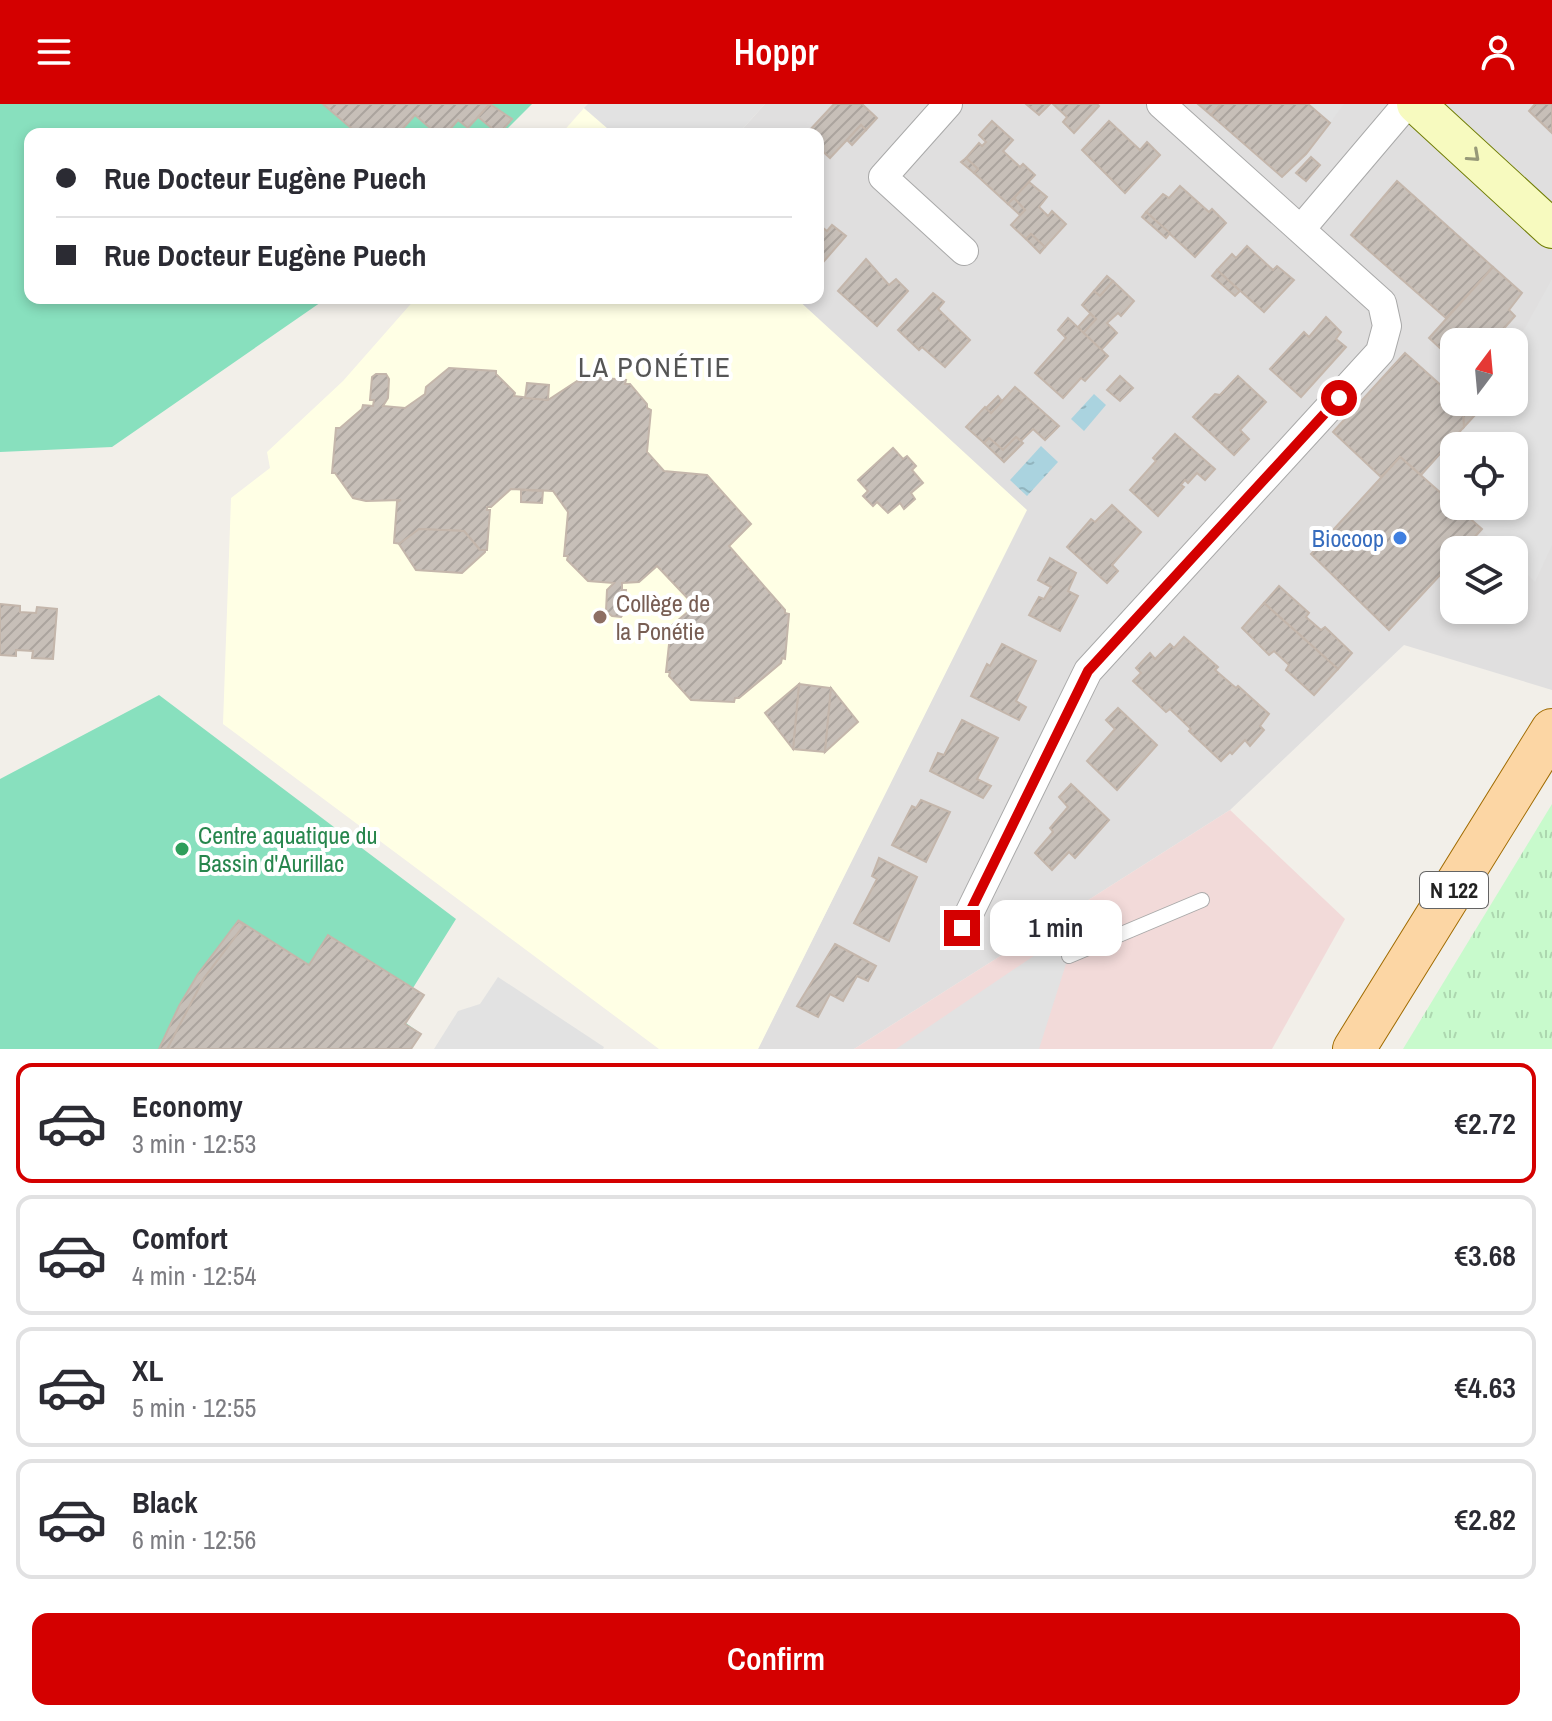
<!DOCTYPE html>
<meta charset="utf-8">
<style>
:root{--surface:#fff;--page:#f2f2f3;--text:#2b2b33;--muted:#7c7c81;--line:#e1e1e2;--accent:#d40000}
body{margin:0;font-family:"Archivo Narrow",sans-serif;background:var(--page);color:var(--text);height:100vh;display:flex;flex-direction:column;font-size:30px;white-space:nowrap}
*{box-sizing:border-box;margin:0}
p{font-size:26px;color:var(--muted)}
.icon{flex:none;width:44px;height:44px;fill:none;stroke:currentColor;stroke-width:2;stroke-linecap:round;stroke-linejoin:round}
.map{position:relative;height:945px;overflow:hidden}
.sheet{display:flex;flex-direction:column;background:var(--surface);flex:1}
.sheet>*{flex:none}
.hud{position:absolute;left:24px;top:24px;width:800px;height:176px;border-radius:16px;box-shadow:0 4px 12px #0003;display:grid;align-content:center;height:176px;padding:0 32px;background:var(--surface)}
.needle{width:52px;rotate:16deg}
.controls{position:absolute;left:1440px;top:224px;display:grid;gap:16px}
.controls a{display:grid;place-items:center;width:88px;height:88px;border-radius:16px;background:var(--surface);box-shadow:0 4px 12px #0003;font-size:40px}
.end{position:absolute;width:36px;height:36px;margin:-18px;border:10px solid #d40000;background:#fff;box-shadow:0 0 0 4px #fff}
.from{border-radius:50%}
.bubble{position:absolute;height:56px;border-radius:16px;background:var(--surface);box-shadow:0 4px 12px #0003;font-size:26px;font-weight:600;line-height:56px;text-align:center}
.hud b{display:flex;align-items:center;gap:28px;height:76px;font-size:30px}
.hud b+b{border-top:2px solid var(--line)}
.hud i{width:20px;height:20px;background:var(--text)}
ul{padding:14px 0 0;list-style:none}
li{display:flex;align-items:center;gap:24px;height:120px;margin:0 16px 12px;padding:0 16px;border:4px solid var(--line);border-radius:16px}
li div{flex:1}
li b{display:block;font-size:30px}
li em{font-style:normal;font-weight:600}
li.active{border-color:var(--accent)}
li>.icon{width:72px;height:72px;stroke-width:1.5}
.action{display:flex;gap:16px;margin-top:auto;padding:16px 32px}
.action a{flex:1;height:92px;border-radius:16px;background:var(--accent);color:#fff;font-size:32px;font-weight:600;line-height:92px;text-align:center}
header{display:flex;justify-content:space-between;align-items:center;height:104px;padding:0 32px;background:var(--accent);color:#fff;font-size:36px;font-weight:600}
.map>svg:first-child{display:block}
.residential{fill:#e0dfdf;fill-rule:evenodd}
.commercial{fill:#f2dad9}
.education{fill:#ffffe5}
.park{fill:url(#park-tufts)}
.pitch{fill:#88e0be}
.parking{fill:#e2e2e2}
.water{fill:url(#water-ripples)}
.building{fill:url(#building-hatch);stroke:#c4b6ab;stroke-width:2}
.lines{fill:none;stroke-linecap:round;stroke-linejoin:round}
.lane-casing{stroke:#a9a9a9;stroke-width:16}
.street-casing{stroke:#a9a9a9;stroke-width:30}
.secondary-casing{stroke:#707d05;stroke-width:40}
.primary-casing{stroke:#a06b00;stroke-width:44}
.lane{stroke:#fff;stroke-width:14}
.street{stroke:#fff;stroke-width:28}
.secondary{stroke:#f7fabf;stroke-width:38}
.primary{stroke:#fcd6a4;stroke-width:42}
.oneway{stroke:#979978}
.route{stroke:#d40000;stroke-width:10}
.shop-dot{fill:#3f7fe0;stroke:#fff;stroke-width:3}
.education-dot{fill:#8d6e63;stroke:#fff;stroke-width:3}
.leisure-dot{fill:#2e9e5b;stroke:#fff;stroke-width:3}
.labels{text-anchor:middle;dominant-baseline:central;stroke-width:8;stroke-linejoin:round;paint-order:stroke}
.shield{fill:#fff;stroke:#646464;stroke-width:2}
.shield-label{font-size:22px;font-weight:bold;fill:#222}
.shop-label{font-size:24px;fill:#366cbe;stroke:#fff;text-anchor:end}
.education-label{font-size:24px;fill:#785e54;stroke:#fff;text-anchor:start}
.leisure-label{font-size:24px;fill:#27864d;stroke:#fff;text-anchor:start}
.quarter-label{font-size:28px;letter-spacing:2px;fill:#555;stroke:#fff}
</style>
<header><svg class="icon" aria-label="menu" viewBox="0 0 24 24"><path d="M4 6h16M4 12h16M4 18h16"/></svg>Hoppr<svg class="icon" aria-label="person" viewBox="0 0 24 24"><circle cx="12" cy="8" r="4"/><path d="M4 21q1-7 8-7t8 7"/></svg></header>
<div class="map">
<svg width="1552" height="945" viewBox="0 0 1552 945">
<defs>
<pattern id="park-tufts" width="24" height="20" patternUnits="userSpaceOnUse" patternTransform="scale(2)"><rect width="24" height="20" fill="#c8facc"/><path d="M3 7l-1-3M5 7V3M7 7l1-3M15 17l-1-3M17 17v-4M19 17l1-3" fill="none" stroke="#acd6af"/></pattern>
<pattern id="water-ripples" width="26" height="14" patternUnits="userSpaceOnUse" patternTransform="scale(2)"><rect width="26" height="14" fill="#aad3df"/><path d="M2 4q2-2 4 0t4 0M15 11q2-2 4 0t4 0" fill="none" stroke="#92b5bf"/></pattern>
<pattern id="building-hatch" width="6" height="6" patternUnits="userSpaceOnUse" patternTransform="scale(2)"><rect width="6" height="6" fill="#c7bfb8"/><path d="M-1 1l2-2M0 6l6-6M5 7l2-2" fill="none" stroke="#aba49e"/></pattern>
</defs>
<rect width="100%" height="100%" fill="#f2efe9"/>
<!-- residential -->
<path class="residential" d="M765,0h787v586l-148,-45 -174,165 -376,239h-96l268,-539 -232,-212h24v-164h-80zM1454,238h60v60h-60zM1454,342h60v60h-60zM1454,446h60v60h-60z"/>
<!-- commercial -->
<polygon class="commercial" points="1230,706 1345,815 1272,945 854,945"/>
<!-- education -->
<g class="education">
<polygon points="584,4 614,30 561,30"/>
<polygon points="416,194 796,194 1027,406 758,945 659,945 223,620 231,394 270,364 267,348 343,277"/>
</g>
<!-- park -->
<polygon class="park" points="1552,700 1552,945 1403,945"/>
<!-- pitch -->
<g class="pitch">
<polygon points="0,0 532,0 502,30 30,30 30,194 327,194 112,343 0,348"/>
<polygon points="159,591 456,815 413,884 424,891 406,919 421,930 411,945 0,945 0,675"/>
</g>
<!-- parking -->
<g class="parking">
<polygon points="588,0 765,0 738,30 614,30 584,4"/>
<polygon points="1308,0 1344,0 1330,19"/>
<polygon points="1552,175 1552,441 1535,478 1514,457 1514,446 1503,446 1456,402 1514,402 1514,342 1454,342 1454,400 1421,371 1474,311 1463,301 1465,298 1514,298 1514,238 1525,224"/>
<polygon points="1078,822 1039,945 896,945"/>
<polygon points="498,873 604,943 603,945 434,945 458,907 480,900"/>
</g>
<!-- water -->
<g class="water">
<polygon points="1094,290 1106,301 1084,327 1071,315"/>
<polygon points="1041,342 1058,358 1027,392 1010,376"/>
</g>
<!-- building -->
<g class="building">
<polygon points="323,0 490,0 468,24 458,16 446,30 437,30 415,11 398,30 358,30"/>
<polygon points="490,0 512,15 499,30 478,13"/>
<polygon points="834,0 862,0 877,14 866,26 861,21 830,54 818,43 818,30 806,30"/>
<polygon points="1026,0 1050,0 1039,11"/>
<polygon points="1053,0 1097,0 1099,2 1074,29 1063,18 1067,13"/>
<polygon points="1198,0 1221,0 1211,11"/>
<polygon points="1221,0 1308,0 1330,19 1306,50 1282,73 1211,11"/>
<polygon points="1535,0 1552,0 1552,29 1529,7"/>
<polygon points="992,17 1013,36 1003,47 1020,63 1023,60 1035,71 1008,100 974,69 978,65 966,54 979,39 982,42 986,38 979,31"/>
<polygon points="1109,17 1140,46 1147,38 1160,51 1125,89 1082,46"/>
<polygon points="861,21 866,26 852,41 847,36"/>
<polygon points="1311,53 1320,61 1306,77 1296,69"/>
<polygon points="966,54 978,65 974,69 961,58"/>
<polygon points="1397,77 1493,163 1446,214 1351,131"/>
<polygon points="1029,78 1047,93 1039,103 1048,112 1052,107 1066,120 1045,143 1031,130 1026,135 1011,121 1025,106 1014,94"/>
<polygon points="1180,82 1209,108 1212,105 1226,119 1195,153 1146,108 1163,90 1169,94"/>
<polygon points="1014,94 1025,106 1020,111 1008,100"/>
<polygon points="1146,108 1170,129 1166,134 1142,113"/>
<polygon points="818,120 827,127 832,121 846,132 818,164"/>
<polygon points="1031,130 1045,143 1040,149 1026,135"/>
<polygon points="1247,142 1273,166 1277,162 1294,176 1264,208 1217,166 1232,150 1236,154"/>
<polygon points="866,155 889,181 896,175 908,187 877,222 838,187"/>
<polygon points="1493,163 1522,189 1509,206 1515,212 1492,238 1454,238 1454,257 1429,234"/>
<polygon points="1217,166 1240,187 1235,192 1212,172"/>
<polygon points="1107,172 1113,177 1100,192 1094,187"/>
<polygon points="1113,177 1134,197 1121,212 1118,209 1107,219 1117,229 1101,246 1083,229 1096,215 1082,201 1094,187 1100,192"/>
<polygon points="933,189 944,198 938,205 970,236 945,263 922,243 919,246 898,226"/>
<polygon points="1090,210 1096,215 1083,229 1078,223"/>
<polygon points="1326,213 1341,228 1336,235 1346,243 1301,293 1270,265 1304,228 1309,233"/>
<polygon points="1068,214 1108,252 1085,277 1081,274 1063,294 1035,269 1066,234 1058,226"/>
<polygon points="1405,249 1454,293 1454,298 1463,301 1464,323 1421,371 1400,353 1381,373 1333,328"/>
<polygon points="449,264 496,267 496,270 515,289 514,292 548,296 577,277 581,278 582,272 626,276 625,280 630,280 647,300 647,304 651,306 647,348 664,367 707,371 751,420 729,442 785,506 785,509 789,510 785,555 782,554 781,559 739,594 735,594 734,598 691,596 669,572 670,568 666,568 671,522 695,502 657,462 639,478 622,479 622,486 626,486 624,509 621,513 612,512 606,507 607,486 614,479 588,477 567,456 568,452 564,452 568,408 553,387 511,385 491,403 487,403 487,406 490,406 487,446 480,446 464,427 419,425 402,440 394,439 397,398 401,396 366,397 353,394 335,369 332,369 336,324 340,324 362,305 363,301 373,302 374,296 370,296 372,273 376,270 386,270 389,275 388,294 383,302 405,304 425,290 426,283"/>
<polygon points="1120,272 1133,284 1120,297 1107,286"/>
<polygon points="1238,272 1266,298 1240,326 1249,335 1234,351 1193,313 1215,290 1220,291"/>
<polygon points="527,279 549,281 548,296 525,294"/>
<polygon points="1015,283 1059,322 1045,336 1033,325 1021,337 1016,333 1003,346 989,334 984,339 966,323 985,303 991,309"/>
<polygon points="998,292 1002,297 991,309 986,304"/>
<polygon points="1463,301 1475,311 1464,323"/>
<polygon points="1175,330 1215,365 1205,376 1197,369 1188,379 1185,376 1181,381 1184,383 1158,412 1130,386 1156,357 1153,354"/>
<polygon points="1016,333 1023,339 1004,358 984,339 989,334 1003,346"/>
<polygon points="893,344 903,355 907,352 916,362 912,366 923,379 911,389 915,395 904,405 900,399 888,409 877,398 873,402 863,392 868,387 858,376"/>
<polygon points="1400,353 1482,425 1463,446 1454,446 1454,456 1389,526 1311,450"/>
<polygon points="521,386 543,387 542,399 521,398"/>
<polygon points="1112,401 1141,428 1112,461 1118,467 1107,479 1067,443 1091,415 1095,418"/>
<polygon points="419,425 464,427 480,446 485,446 485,448 462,469 416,466 399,440"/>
<polygon points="1050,454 1076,469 1068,487 1078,492 1060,527 1029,511 1039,493 1044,495 1051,483 1038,476"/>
<polygon points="1279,482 1309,509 1306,513 1321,526 1325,523 1352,549 1338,565 1264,499"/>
<polygon points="1264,499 1338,565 1314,591 1286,566 1289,561 1274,547 1269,551 1242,524"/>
<polygon points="0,500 20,502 20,508 36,509 37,503 57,505 53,555 32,554 33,547 16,546 16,552 0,551"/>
<polygon points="1184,533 1218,563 1215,566 1236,584 1238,582 1269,610 1260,622 1264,626 1250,642 1245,636 1232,650 1230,648 1221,657 1189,627 1191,625 1170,605 1166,608 1133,577 1141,569 1136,564 1150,549 1155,555 1170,540 1174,544"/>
<polygon points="1002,540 1036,557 1016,597 1026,603 1019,616 971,592 987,560 990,562"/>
<polygon points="799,580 831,584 825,648 793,645"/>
<polygon points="799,580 793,645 765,609"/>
<polygon points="831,584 858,618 825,648"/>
<polygon points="1118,604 1157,641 1117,686 1087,657 1115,625 1106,616"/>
<polygon points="962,616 998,634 977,675 991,682 983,694 930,667 938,649 944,651"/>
<polygon points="1071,680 1109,716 1075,754 1069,748 1052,766 1035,749 1053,728 1050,724 1068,703 1059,693"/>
<polygon points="921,696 950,708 926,758 892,741 912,702 916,704"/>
<polygon points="879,754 917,773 889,837 854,819 877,775 872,772"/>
<polygon points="238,816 309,861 328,831 424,891 405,920 421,930 411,945 167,945 204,874 244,821"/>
<polygon points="238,817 244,821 204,874 167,945 159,945 179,902 198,870"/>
<polygon points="835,840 876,862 868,877 857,872 843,897 830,890 818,913 797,902"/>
</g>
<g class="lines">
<defs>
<polyline id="lane" points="1069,852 1202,796"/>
<g id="street">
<polyline points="948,0 883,73 964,147"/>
<polyline points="1301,125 1407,0"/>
<polyline points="962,824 1088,567 1380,248 1387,222 1382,199 1161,0"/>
</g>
<polyline id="secondary" points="1416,0 1552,125"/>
<polyline id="primary" points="1354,945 1552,626"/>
</defs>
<!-- lane casing -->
<use href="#lane" class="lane-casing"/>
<!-- street casing -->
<use href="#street" class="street-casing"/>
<!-- secondary casing -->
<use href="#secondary" class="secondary-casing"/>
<!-- primary casing -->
<use href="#primary" class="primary-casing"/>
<!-- lane -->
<use href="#lane" class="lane"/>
<!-- street -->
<use href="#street" class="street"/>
<!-- secondary -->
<use href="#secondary" class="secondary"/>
<!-- primary -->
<use href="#primary" class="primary"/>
</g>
<!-- one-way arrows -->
<defs><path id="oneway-chevron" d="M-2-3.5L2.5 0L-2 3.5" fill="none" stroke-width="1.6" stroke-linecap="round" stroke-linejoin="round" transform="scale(2)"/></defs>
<use class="oneway" href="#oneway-chevron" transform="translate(1474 52) rotate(42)"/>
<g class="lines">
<!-- route -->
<polyline class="route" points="962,824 1088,567 1339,294"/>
</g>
<!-- markers -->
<circle class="shop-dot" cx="1400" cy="434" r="8"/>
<circle class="education-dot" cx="600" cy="513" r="8"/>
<circle class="leisure-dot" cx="182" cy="745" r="8"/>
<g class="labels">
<!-- shield labels -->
<rect class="shield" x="1420" y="768" width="68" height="36" rx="6"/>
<g class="shield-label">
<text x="1454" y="786">N 122</text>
</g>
<!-- shop labels -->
<g class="shop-label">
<text x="1384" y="434">Biocoop</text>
</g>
<!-- education labels -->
<g class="education-label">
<text x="616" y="499">Collège de<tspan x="616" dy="28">la Ponétie</tspan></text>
</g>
<!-- leisure labels -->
<g class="leisure-label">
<text x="198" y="731">Centre aquatique du<tspan x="198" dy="28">Bassin d'Aurillac</tspan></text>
</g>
<!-- quarter labels -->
<g class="quarter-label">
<text x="655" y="263">LA PONÉTIE</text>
</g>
</g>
</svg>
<div class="controls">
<a><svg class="needle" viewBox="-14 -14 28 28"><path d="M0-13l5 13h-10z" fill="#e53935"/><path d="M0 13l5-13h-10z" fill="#7c7c81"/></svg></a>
<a><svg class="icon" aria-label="locate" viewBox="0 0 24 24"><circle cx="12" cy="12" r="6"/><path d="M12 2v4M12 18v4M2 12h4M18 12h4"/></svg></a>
<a><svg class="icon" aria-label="layers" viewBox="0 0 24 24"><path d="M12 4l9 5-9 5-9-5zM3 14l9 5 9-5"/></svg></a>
</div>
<i class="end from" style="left:1339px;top:294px"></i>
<i class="end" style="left:962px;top:824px"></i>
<div class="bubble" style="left:990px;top:796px;width:132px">1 min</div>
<div class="hud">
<b><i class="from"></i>Rue Docteur Eugène Puech</b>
<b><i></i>Rue Docteur Eugène Puech</b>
</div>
</div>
<section class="sheet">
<ul>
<li class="active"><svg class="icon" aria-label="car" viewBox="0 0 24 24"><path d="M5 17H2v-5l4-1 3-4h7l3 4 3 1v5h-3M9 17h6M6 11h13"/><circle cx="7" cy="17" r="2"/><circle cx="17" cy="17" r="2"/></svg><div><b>Economy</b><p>3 min · 12:53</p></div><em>€2.72</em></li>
<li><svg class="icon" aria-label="car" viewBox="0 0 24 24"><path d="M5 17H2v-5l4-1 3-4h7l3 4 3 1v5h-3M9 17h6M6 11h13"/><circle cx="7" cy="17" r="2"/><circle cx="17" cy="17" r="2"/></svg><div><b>Comfort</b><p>4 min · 12:54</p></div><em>€3.68</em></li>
<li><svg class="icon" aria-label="car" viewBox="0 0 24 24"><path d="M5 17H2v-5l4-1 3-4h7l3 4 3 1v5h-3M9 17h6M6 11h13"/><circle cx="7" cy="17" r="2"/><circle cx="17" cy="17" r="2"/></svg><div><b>XL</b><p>5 min · 12:55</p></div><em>€4.63</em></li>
<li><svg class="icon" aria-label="car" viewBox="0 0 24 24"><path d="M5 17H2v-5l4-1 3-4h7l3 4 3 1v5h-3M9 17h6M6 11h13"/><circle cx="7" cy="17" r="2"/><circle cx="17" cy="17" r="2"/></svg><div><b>Black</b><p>6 min · 12:56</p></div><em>€2.82</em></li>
</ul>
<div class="action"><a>Confirm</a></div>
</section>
